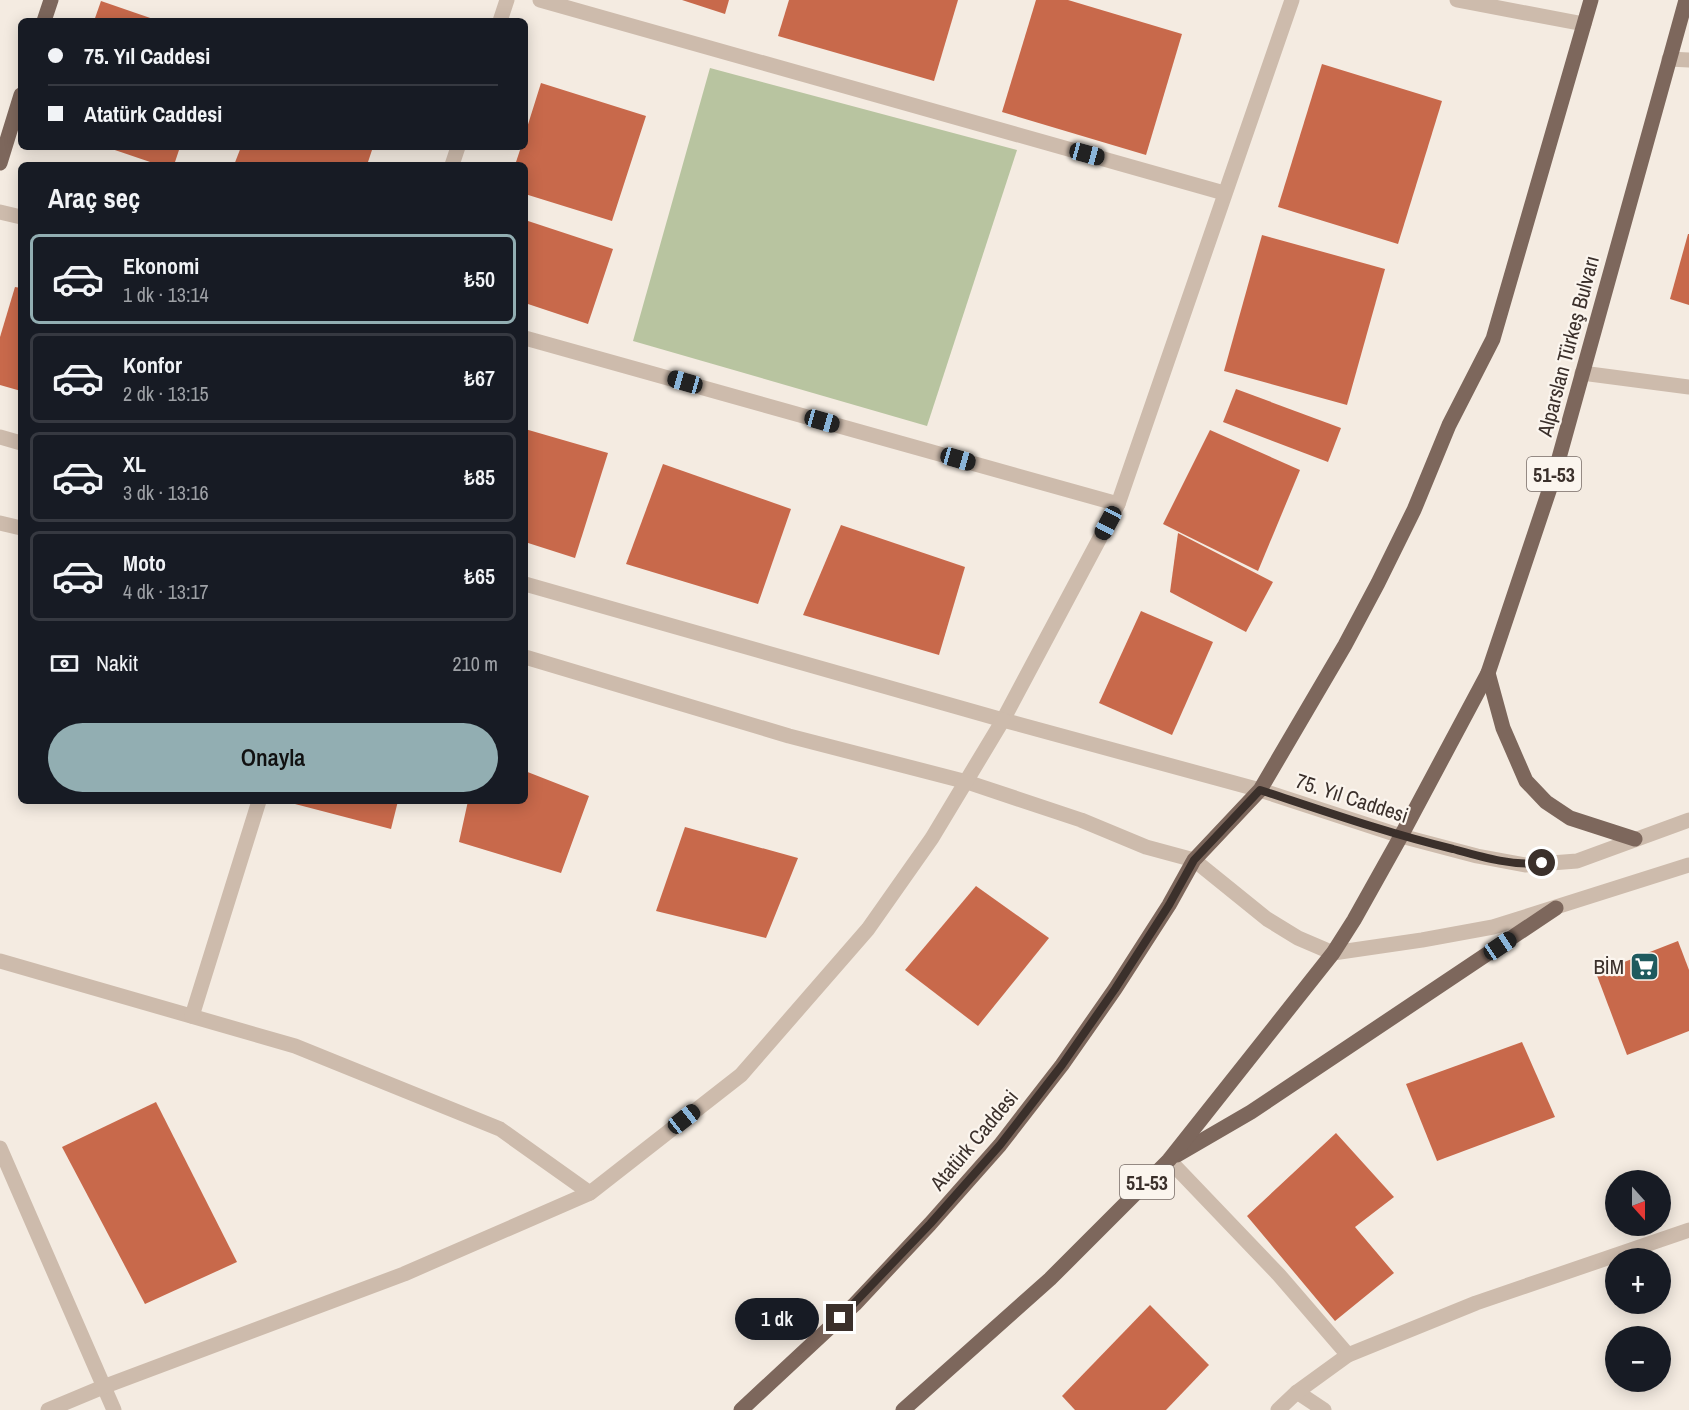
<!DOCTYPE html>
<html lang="tr">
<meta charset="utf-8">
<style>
:root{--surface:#171b24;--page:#20242c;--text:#f1f3f6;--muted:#9ea1a6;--line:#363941;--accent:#92aeb2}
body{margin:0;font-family:"Archivo Narrow",sans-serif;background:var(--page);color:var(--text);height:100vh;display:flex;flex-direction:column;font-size:22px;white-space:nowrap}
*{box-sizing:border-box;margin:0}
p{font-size:20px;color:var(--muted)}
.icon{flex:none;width:33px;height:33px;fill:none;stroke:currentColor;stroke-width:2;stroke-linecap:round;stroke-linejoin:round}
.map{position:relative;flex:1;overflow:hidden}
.details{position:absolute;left:18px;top:162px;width:510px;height:642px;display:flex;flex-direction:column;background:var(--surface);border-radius:9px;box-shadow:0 3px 15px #0003}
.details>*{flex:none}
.hud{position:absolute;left:18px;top:18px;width:510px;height:132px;border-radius:9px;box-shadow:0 3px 15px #0003;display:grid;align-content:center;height:132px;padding:0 30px;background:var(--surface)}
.needle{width:39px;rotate:159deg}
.fabs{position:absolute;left:1605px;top:1170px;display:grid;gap:12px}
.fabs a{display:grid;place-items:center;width:66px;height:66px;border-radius:50%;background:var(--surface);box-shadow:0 3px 15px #0003;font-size:30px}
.end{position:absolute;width:27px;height:27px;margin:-14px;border:8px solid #3b302b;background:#fff;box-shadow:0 0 0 3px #fff}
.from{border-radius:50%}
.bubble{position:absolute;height:42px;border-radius:21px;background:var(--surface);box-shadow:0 3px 15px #0003;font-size:20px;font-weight:600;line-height:42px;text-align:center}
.car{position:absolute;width:18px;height:36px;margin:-18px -9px;border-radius:8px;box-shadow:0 0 4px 2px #0007;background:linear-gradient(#222 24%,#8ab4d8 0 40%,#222 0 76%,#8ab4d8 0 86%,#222 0)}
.hud b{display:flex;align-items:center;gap:21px;height:57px;font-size:22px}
.hud b+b{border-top:2px solid var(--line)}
.hud i{width:15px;height:15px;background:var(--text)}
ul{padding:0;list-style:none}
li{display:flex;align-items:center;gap:18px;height:90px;margin:0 12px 9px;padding:0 18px;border:3px solid var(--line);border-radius:9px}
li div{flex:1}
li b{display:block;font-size:22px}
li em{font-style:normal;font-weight:600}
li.active{border-color:var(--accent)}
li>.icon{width:54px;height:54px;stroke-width:1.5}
h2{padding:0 30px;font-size:27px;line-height:72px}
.pay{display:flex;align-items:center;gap:15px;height:66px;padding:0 30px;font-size:22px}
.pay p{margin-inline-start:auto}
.cta{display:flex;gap:12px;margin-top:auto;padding:12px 30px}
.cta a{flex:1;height:69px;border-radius:36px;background:var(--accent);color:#111;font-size:24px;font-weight:600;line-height:69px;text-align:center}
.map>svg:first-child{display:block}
.green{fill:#b8c4a0}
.building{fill:#c8694b}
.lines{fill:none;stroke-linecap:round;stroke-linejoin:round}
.minor{stroke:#cdbbac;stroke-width:15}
.tertiary{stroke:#cdbbac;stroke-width:15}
.primary{stroke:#7d675c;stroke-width:15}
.route{stroke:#3b302b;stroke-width:8}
.labels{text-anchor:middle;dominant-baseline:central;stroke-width:4.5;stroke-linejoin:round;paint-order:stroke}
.shield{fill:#fbf5ee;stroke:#756b66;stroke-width:1.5}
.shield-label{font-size:20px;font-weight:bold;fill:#3b302b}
.street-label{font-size:21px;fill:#3b302b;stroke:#fbf5ee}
.poi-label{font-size:21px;fill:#3b302b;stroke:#fbf5ee;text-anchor:end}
</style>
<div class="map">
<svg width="1689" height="1410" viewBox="0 0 1689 1410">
<rect width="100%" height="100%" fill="#f4ebe1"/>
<!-- green -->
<polygon class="green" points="710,68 1017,150 927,426 633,341"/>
<!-- building -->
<g class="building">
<polygon points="682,0 729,0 725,14"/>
<polygon points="789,0 958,0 934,81 778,36"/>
<polygon points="1036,0 1068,0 1182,34 1146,155 1002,112"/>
<polygon points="101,1 159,21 94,21"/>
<polygon points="1322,64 1442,101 1398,244 1278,207"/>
<polygon points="541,83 646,116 612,221 525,194 525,165 515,165 521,147 525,147 525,134"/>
<polygon points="106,147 180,147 174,165 159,165"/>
<polygon points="241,147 373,147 367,165 234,165"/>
<polygon points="525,220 613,249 588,324 525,303"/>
<polygon points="1688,234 1689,234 1689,305 1670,299"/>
<polygon points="1262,235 1385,269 1347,405 1224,371"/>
<polygon points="15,287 21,288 21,391 0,385 0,337"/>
<polygon points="1236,389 1341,428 1328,462 1223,422"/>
<polygon points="525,429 608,453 575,558 525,542"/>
<polygon points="1210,430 1300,470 1258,571 1163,524"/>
<polygon points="663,464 791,509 758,604 626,564"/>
<polygon points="841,525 965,567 939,655 803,615"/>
<polygon points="1178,533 1273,582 1246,632 1170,592"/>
<polygon points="1141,611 1213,642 1172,735 1099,703"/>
<polygon points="525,771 589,796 561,873 459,842 468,801 525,801"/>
<polygon points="296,801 398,801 391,829 295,804"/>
<polygon points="685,827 798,858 766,938 656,911"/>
<polygon points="976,886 1049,938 978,1026 905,970"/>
<polygon points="1678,941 1689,970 1689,1031 1627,1055 1596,973"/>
<polygon points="1522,1042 1555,1117 1437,1161 1406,1084"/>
<polygon points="156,1102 237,1262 145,1304 62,1147"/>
<polygon points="1336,1133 1394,1197 1355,1227 1394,1273 1335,1321 1247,1216"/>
<polygon points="1150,1305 1209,1365 1166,1410 1075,1410 1062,1396"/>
</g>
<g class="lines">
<!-- minor -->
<g class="minor">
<polyline points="540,0 1224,193"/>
<polyline points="1457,0 1584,24"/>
<polyline points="500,21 507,0"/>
<polyline points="1669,59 1689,60"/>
<polyline points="452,165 458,147"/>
<polyline points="0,212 21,217"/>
<polyline points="525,338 1118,504"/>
<polyline points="1582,373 1689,387"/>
<polyline points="1003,720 1118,504 1292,0"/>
<polyline points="0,961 295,1046 500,1129 590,1193"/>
<polyline points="192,1016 259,801"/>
<polyline points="0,1148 114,1410"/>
<polyline points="1169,1160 1279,1275 1348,1355"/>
<polyline points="1297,1392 1324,1410"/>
<polyline points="1278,1410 1297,1392 1348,1355 1476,1303 1689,1230"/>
</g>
<!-- tertiary -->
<g class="tertiary">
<polyline points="0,437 21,443"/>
<polyline points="0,523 21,528"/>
<polyline points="525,584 1003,720 1260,790 1401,836 1477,856 1525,865 1577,861 1689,820"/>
<polyline points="525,657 789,736 967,782 1081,820 1146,847 1194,860 1267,919 1298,938 1333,953 1422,940 1493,927 1689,865"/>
<polyline points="48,1410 103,1387 404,1274 590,1193 741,1075 868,929 932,838 1003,720"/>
</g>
<!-- primary -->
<g class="primary">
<polyline points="44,21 51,0"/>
<polyline points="0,163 21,95"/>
<polyline points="1488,673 1503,728 1526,781 1546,802 1570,818 1635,839"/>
<polyline points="1177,1155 1251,1112 1556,908"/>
<polyline points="741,1410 855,1304 930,1224 1000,1145 1062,1065 1115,989 1169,905 1194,860 1260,790 1345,645 1378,583 1414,510 1449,425 1493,339 1591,0"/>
<polyline points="903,1410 1050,1279 1169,1160 1333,953 1354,920 1401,836 1488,673 1554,476 1686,0"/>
</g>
</g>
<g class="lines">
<!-- route -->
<path class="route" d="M840,1318l90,-94 70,-79 62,-80 53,-76 54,-84 25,-45 66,-70c64,21 127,43 193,59 29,8 59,17 89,14"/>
</g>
<!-- icons -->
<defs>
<symbol id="supermarket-square" viewBox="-11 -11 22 22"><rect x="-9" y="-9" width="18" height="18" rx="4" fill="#1f5a5e" stroke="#fbf5ee"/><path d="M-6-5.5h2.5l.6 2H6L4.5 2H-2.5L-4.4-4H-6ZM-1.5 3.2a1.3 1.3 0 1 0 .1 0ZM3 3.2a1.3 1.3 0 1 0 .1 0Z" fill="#fff"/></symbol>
</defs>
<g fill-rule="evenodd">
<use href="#supermarket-square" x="1628" y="950" width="33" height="33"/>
</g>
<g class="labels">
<!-- shield labels -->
<g class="shield">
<rect x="1527" y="457" width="54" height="34" rx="4.5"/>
<rect x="1120" y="1165" width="54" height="34" rx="4.5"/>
</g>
<g class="shield-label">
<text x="1554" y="474">51-53</text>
<text x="1147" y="1182">51-53</text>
</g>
<!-- street labels -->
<g class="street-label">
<text transform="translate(1568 346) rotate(-75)">Alparslan Türkeş Bulvarı</text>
<text transform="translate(1352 798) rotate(18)">75. Yıl Caddesi</text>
<text transform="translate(974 1140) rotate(-50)">Atatürk Caddesi</text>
</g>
<!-- poi labels -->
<g class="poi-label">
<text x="1624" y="966">BİM</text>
</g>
</g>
</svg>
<div class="fabs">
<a><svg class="needle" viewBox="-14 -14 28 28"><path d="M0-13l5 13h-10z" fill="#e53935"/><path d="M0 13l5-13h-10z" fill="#9ea1a6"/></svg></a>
<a>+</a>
<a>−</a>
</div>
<i class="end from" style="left:1542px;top:863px"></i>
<i class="end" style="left:840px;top:1318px"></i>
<div class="bubble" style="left:735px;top:1298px;width:84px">1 dk</div>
<i class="car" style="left:1087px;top:154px;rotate:105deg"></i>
<i class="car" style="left:685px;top:382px;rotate:286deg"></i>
<i class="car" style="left:822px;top:421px;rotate:106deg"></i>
<i class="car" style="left:958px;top:459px;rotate:106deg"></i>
<i class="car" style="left:1108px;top:523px;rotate:208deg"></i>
<i class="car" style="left:1500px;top:946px;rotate:56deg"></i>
<i class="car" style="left:684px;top:1119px;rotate:52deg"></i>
<div class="hud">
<b><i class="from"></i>75. Yıl Caddesi</b>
<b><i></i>Atatürk Caddesi</b>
</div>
<section class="details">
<h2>Araç seç</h2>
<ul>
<li class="active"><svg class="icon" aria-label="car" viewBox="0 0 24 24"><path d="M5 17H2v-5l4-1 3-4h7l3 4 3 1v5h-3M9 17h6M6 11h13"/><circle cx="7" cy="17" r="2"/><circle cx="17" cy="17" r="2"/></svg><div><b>Ekonomi</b><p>1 dk · 13:14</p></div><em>₺50</em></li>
<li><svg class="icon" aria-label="car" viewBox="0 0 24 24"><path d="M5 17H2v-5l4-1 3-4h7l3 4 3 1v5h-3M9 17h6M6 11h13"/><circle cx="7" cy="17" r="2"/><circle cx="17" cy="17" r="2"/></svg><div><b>Konfor</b><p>2 dk · 13:15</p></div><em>₺67</em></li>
<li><svg class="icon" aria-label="car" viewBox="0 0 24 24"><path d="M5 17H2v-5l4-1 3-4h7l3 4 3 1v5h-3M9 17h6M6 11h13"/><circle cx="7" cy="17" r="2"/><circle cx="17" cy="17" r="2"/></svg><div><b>XL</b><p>3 dk · 13:16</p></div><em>₺85</em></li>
<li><svg class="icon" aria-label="car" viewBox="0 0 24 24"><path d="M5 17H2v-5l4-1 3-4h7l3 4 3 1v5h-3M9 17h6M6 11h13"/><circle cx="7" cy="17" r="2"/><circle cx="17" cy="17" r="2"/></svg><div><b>Moto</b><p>4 dk · 13:17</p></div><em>₺65</em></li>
</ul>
<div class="pay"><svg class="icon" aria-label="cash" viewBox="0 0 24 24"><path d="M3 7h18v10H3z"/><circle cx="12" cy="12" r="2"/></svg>Nakit<p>210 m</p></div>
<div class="cta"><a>Onayla</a></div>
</section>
</div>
